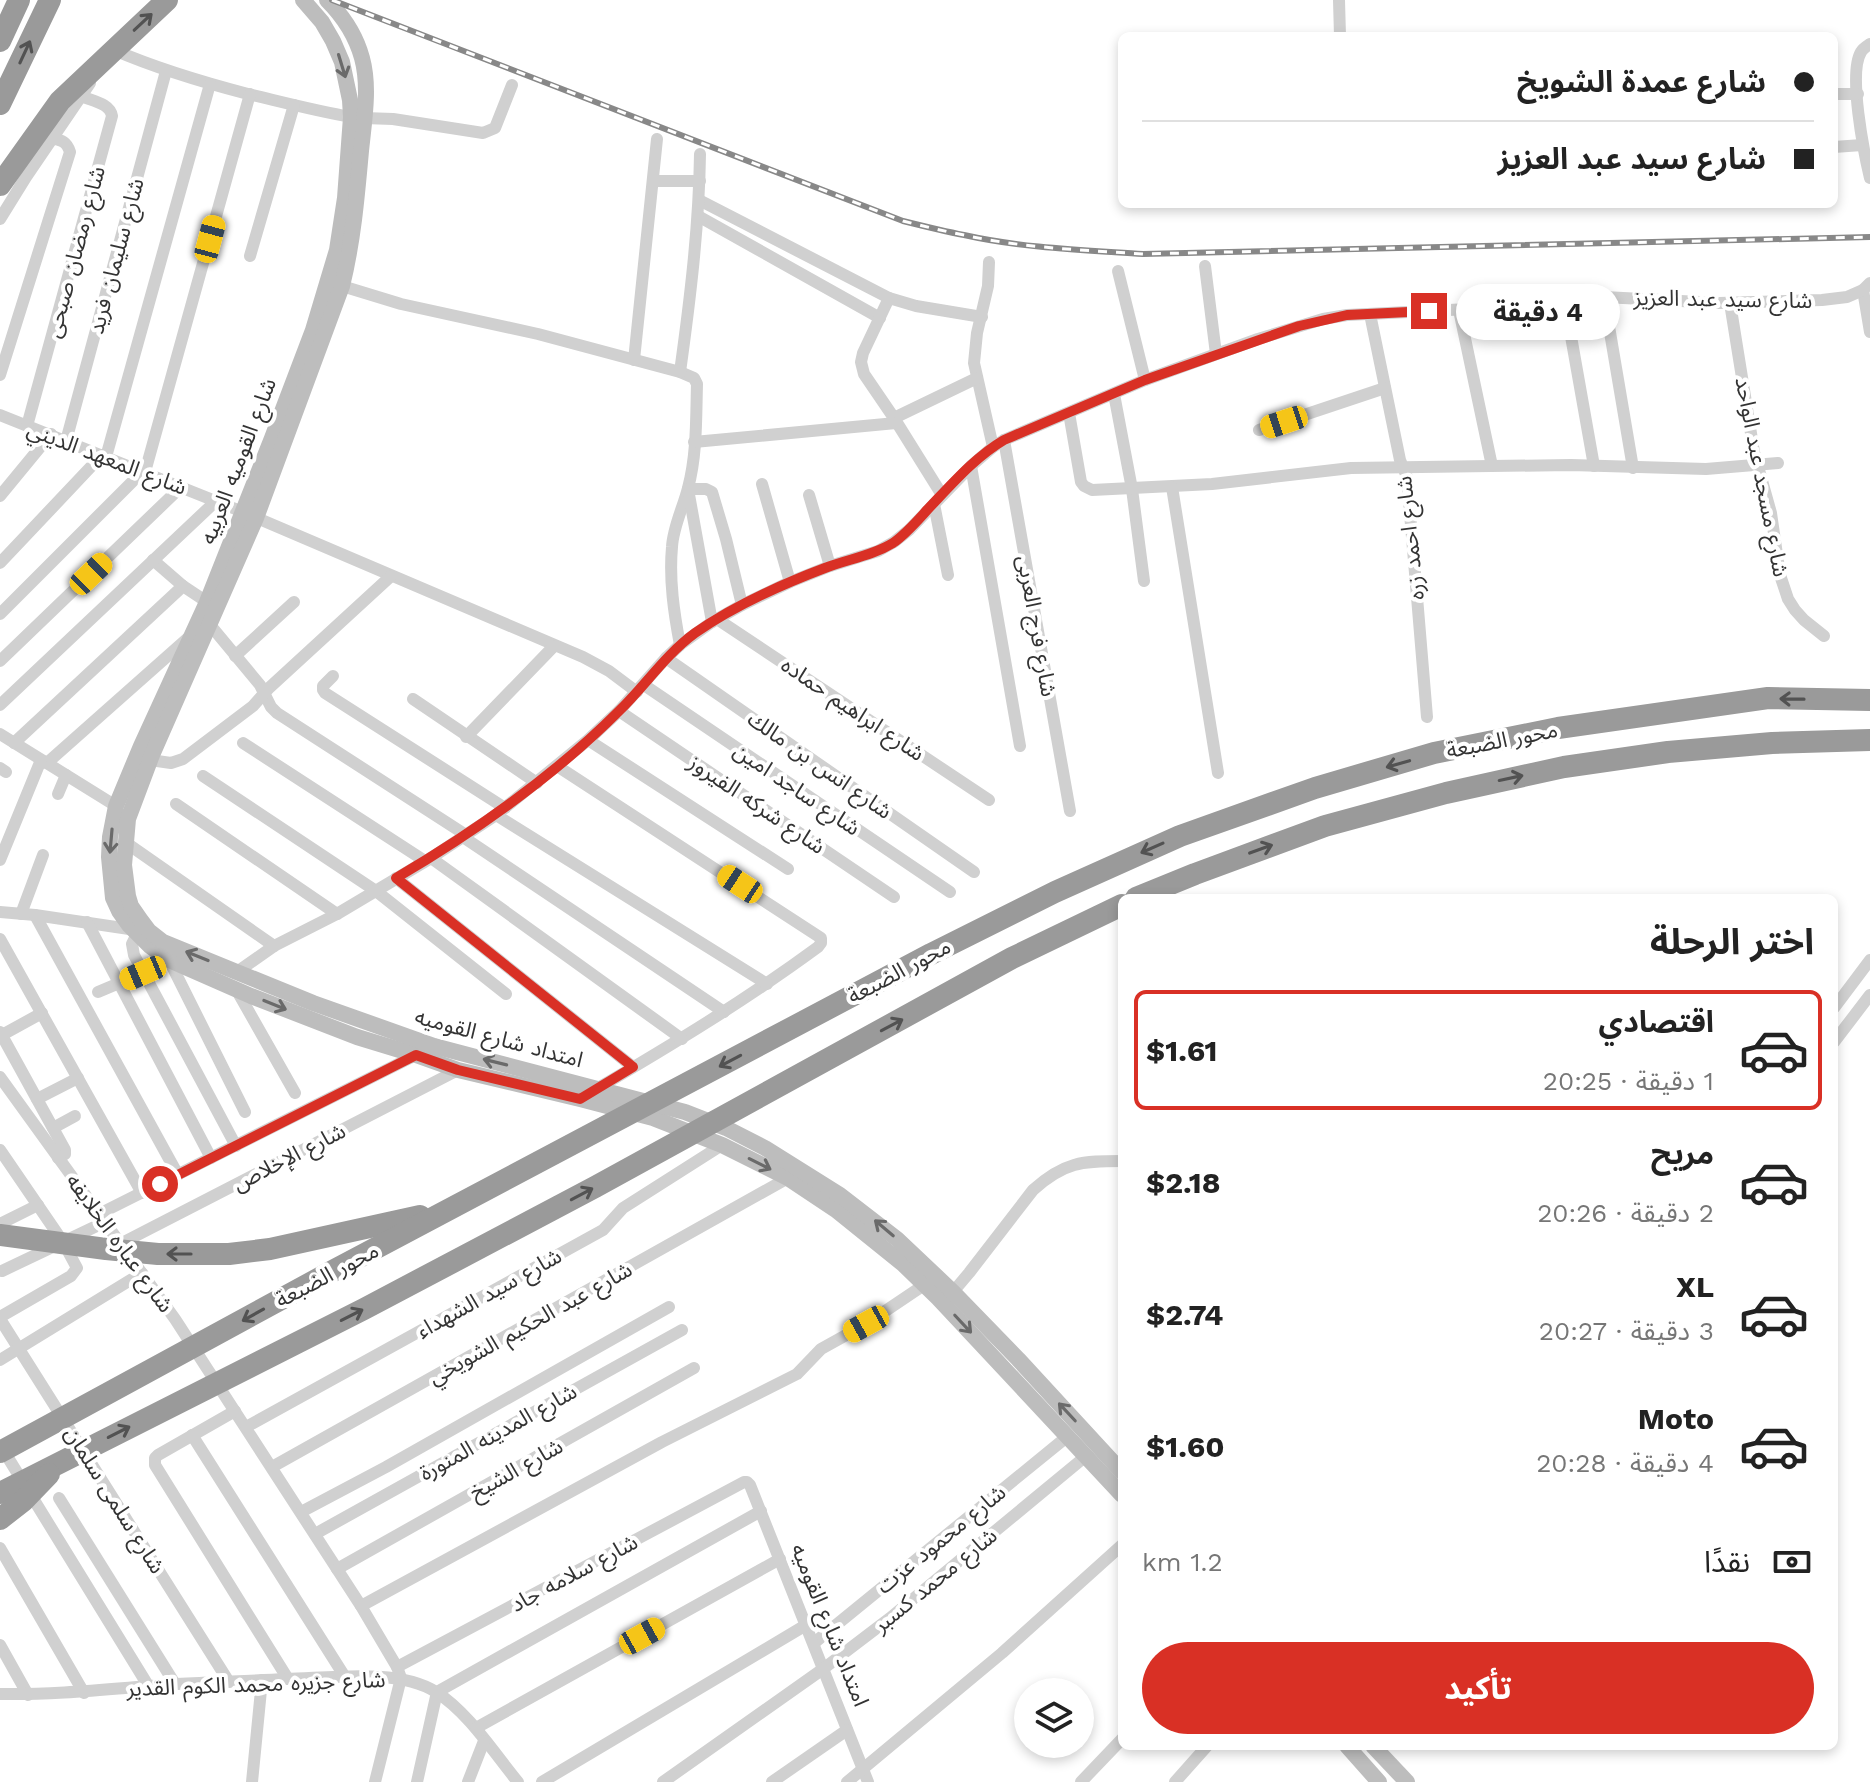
<!DOCTYPE html>
<html lang="ar">
<meta charset="utf-8">
<style>
:root{--surface:#fff;--page:#f6f6f6;--text:#222;--muted:#767676;--line:#e0e0e0;--accent:#d93025}
body{margin:0;font-family:"Work Sans","Noto Sans Arabic",sans-serif;background:var(--page);color:var(--text);direction:rtl;height:100vh;display:flex;flex-direction:column;font-size:30px;white-space:nowrap}
*{box-sizing:border-box;margin:0}
p{font-size:26px;color:var(--muted)}
.icon{flex:none;width:44px;height:44px;fill:none;stroke:currentColor;stroke-width:2;stroke-linecap:round;stroke-linejoin:round}
.map{position:relative;flex:1;overflow:hidden;direction:ltr}
.panel{position:absolute;left:1118px;top:894px;width:720px;height:856px;display:flex;flex-direction:column;background:var(--surface);border-radius:12px;box-shadow:0 4px 12px #0003;direction:rtl}
.panel>*{flex:none}
.guide{position:absolute;left:1118px;top:32px;width:720px;height:176px;border-radius:12px;box-shadow:0 4px 12px #0003;direction:rtl;display:grid;align-content:center;height:176px;padding:0 24px;background:var(--surface)}
.tools{position:absolute;left:1014px;top:1678px;display:grid;gap:16px}
.tools a{display:grid;place-items:center;width:80px;height:80px;border-radius:50%;background:var(--surface);box-shadow:0 4px 12px #0003;font-size:40px}
.end{position:absolute;width:36px;height:36px;margin:-18px;border:10px solid #d93025;background:#fff;box-shadow:0 0 0 4px #fff}
.from{border-radius:50%}
.bubble{position:absolute;height:56px;border-radius:28px;background:var(--surface);box-shadow:0 4px 12px #0003;font-size:26px;font-weight:700;line-height:56px;text-align:center;direction:rtl}
.car{position:absolute;width:24px;height:48px;margin:-24px -12px;border-radius:10px;box-shadow:0 0 6px 2px #0007;background:linear-gradient(#f5c518 24%,#345 0 40%,#f5c518 0 76%,#345 0 86%,#f5c518 0)}
.guide b{display:flex;align-items:center;gap:28px;height:76px;font-size:30px}
.guide b+b{border-top:2px solid var(--line)}
.guide i{width:20px;height:20px;background:var(--text)}
ul{padding:0;list-style:none}
li{display:flex;align-items:center;gap:24px;height:120px;margin:0 16px 12px;padding:0 8px;border:4px solid transparent;border-radius:12px}
li div{flex:1}
li b{display:block;font-size:30px}
li em{font-style:normal;font-weight:700}
li.on{border-color:var(--accent)}
li>.icon{width:72px;height:72px;stroke-width:1.5}
h2{padding:0 24px;font-size:36px;line-height:96px}
.pay{display:flex;align-items:center;gap:20px;height:88px;padding:0 24px;font-size:30px}
.pay p{margin-inline-start:auto}
.primary-button{display:flex;gap:16px;margin-top:auto;padding:16px 24px}
.primary-button a{flex:1;height:92px;border-radius:48px;background:var(--accent);color:#fff;font-size:32px;font-weight:700;line-height:92px;text-align:center}
.map>svg:first-child{display:block}
.lines{fill:none;stroke-linecap:round;stroke-linejoin:round}
.street{stroke:#d0d0d0;stroke-width:12}
.secondary{stroke:#bdbdbd;stroke-width:16}
.highway{stroke:#9a9a9a;stroke-width:22}
.rail-casing{stroke:#888;stroke-width:6}
.rail{stroke:#fff;stroke-width:3;stroke-dasharray:9;stroke-linecap:butt}
.oneway{stroke:#525252}
.oneway2{stroke:#6a6a6a}
.route{stroke:#d93025;stroke-width:10}
.labels{text-anchor:middle;dominant-baseline:central;stroke-width:8;stroke-linejoin:round;paint-order:stroke}
.street-label{font-size:22px;fill:#333;stroke:#fff}
</style>
<div class="map">
<svg width="1870" height="1782" viewBox="0 0 1870 1782">
<rect width="100%" height="100%" fill="#fff"/>
<g class="lines">
<!-- street -->
<g class="street">
<polyline points="1339,0 1340,36"/>
<path d="M1870,44c-3,2 -7,4 -9,8 -13,21 3,101 9,126"/>
<path d="M112,52l2,-2c44,19 88,32 134,44 34,8 68,17 103,23"/>
<polyline points="1834,94 1858,94"/>
<polyline points="364,118 393,119 483,133 495,128 512,85"/>
<polyline points="1834,147 1862,145"/>
<polyline points="653,181 700,181"/>
<polyline points="699,200 889,298 916,306 982,317"/>
<polyline points="698,216 880,318"/>
<polyline points="0,219 26,177 90,83"/>
<polyline points="250,256 294,105"/>
<polyline points="989,262 988,286 977,333 974,363 993,447"/>
<polyline points="1205,266 1216,354"/>
<polyline points="1118,271 1145,380"/>
<path d="M342,286l59,18 137,30 142,38 14,6 3,6c-1,34 0,71 -9,104 -5,20 -15,39 -16,59 -3,33 2,66 8,98"/>
<polyline points="1863,290 1870,332"/>
<polyline points="1564,297 1594,466"/>
<polyline points="1604,297 1633,468"/>
<polyline points="889,298 863,353 861,362 864,374 894,418 942,495"/>
<polyline points="1730,303 1754,452 1771,513 1780,575 1788,599 1795,610 1804,620 1824,636"/>
<polyline points="1459,310 1492,466"/>
<polyline points="1370,314 1400,460 1407,477 1427,717"/>
<polyline points="634,360 657,139"/>
<path d="M680,372c10,-72 19,-145 20,-218"/>
<path d="M0,375l70,-223c-3,-10 -8,-12 -19,-14"/>
<polyline points="1114,394 1132,489 1144,581"/>
<polyline points="1069,413 1081,482 1084,486 1092,490 1212,484 1351,468 1571,465 1706,469 1778,463"/>
<polyline points="0,415 243,512 583,657 609,671 637,692"/>
<polyline points="894,418 977,378"/>
<path d="M27,426l85,-310c-2,-13 -20,-15 -31,-20"/>
<polyline points="1259,430 1385,388"/>
<polyline points="1004,440 1070,811"/>
<polyline points="66,441 166,71"/>
<polyline points="694,442 896,423"/>
<polyline points="106,457 210,84"/>
<polyline points="971,466 1020,746"/>
<polyline points="145,472 250,94"/>
<polyline points="762,484 790,582"/>
<polyline points="1172,487 1218,773"/>
<polyline points="809,495 830,566"/>
<polyline points="0,496 51,434"/>
<polyline points="934,504 948,575"/>
<polyline points="153,560 183,586"/>
<polyline points="0,563 102,455"/>
<polyline points="0,614 143,471"/>
<polyline points="717,619 989,800"/>
<polyline points="206,620 260,685 271,707 277,713 466,835"/>
<polyline points="712,622 688,489 706,489 712,492 726,539 742,605"/>
<polyline points="235,656 294,602"/>
<polyline points="666,658 974,872"/>
<polyline points="0,661 181,487"/>
<polyline points="333,676 323,686 323,690 325,693 505,808"/>
<polyline points="644,685 950,892"/>
<polyline points="413,699 537,783"/>
<polyline points="0,705 216,501"/>
<polyline points="619,711 894,897"/>
<polyline points="0,734 116,806"/>
<polyline points="466,737 554,646"/>
<polyline points="588,740 788,869"/>
<polyline points="14,743 183,586 207,602"/>
<polyline points="243,743 425,861"/>
<polyline points="150,760 171,763 183,759 253,706 269,688 391,576"/>
<polyline points="47,763 188,638"/>
<path d="M557,766l264,172v5l-3,4c-72,53 -148,99 -225,144"/>
<polyline points="0,768 6,772"/>
<polyline points="203,776 376,891 506,994"/>
<polyline points="58,794 66,775"/>
<polyline points="176,804 337,914"/>
<polyline points="496,815 767,984"/>
<polyline points="463,837 724,1012"/>
<polyline points="125,842 274,946"/>
<polyline points="431,858 682,1039"/>
<polyline points="0,860 41,760"/>
<polyline points="396,878 633,1067"/>
<polyline points="0,912 35,915 136,930"/>
<polyline points="21,914 43,855"/>
<polyline points="35,915 178,1175"/>
<polyline points="87,922 211,1158"/>
<polyline points="137,934 132,944 134,955 236,1146"/>
<polyline points="0,939 142,1193"/>
<polyline points="169,960 245,1112"/>
<polyline points="237,972 274,946 337,914 431,858 496,815 588,740 619,711 666,658 680,645 712,622 742,605 790,582 830,566 878,551 894,542 909,530 971,466 993,447 1004,440 1145,380 1258,339 1323,319 1347,315 1469,309 1564,297 1604,297 1719,303 1822,300 1847,297 1863,290 1870,283"/>
<polyline points="236,989 295,1093"/>
<polyline points="98,992 143,973"/>
<polyline points="1834,1008 1870,960"/>
<polyline points="0,1032 65,1150 65,1154 58,1158"/>
<polyline points="2,1035 42,1013"/>
<polyline points="1834,1042 1870,995"/>
<polyline points="0,1077 175,1319 361,1606 397,1667 401,1678 375,1782"/>
<polyline points="37,1099 78,1078"/>
<polyline points="53,1128 75,1116"/>
<polyline points="0,1150 63,1242 77,1268 71,1276 0,1317"/>
<polyline points="99,1214 416,1055"/>
<polyline points="0,1224 38,1205"/>
<polyline points="120,1244 458,1070"/>
<polyline points="2,1271 105,1222"/>
<path d="M953,1292l16,-19 64,-83c31,-28 49,-29 89,-29"/>
<polyline points="0,1319 229,1682"/>
<polyline points="0,1360 142,1273"/>
<polyline points="235,1411 158,1455 155,1458 155,1465 288,1679"/>
<polyline points="246,1427 603,1230 623,1208 722,1145"/>
<polyline points="192,1435 345,1677"/>
<polyline points="2,1448 149,1687"/>
<polyline points="272,1467 788,1178"/>
<polyline points="59,1498 175,1684"/>
<polyline points="301,1512 386,1467 669,1307"/>
<polyline points="315,1534 682,1330"/>
<polyline points="0,1548 84,1693"/>
<polyline points="337,1569 694,1368"/>
<polyline points="361,1606 662,1442 797,1374 821,1349 866,1324 924,1285"/>
<polyline points="814,1643 1068,1436"/>
<polyline points="0,1645 28,1695"/>
<polyline points="397,1667 744,1482 747,1482 750,1485 868,1782"/>
<path d="M0,1694c59,1 118,-6 177,-10 36,-2 73,-3 109,-5 44,-1 113,-11 150,13 32,20 58,61 82,90"/>
<polyline points="476,1728 780,1559"/>
<polyline points="252,1782 262,1680"/>
<polyline points="417,1782 437,1692 761,1511"/>
<polyline points="468,1782 484,1741"/>
<polyline points="542,1782 806,1625"/>
<polyline points="663,1782 823,1669 890,1618 1086,1456"/>
<polyline points="772,1782 847,1730"/>
<polyline points="847,1782 1002,1653 1122,1545"/>
<polyline points="1081,1782 1122,1739"/>
<polyline points="1175,1782 1207,1746"/>
</g>
<!-- secondary -->
<g class="secondary">
<polyline points="303,0 322,22 333,41 342,62 350,100 351,117 345,198 337,250 313,330 272,438 207,602 141,746 116,806 110,837 109,857 113,898 119,911 129,925 150,946 169,960 251,996 357,1037 416,1055 458,1070 580,1099 653,1118 722,1145 788,1178 836,1210 903,1264 938,1298 1122,1495"/>
<path d="M327,0c16,16 29,36 35,58 8,29 2,63 -1,93 -4,45 -8,91 -19,135l-86,232 -104,237 -24,64 -4,46 4,31 3,10 9,13 9,12 14,11 150,61 121,43 251,66 41,16 39,20 75,47 57,44 56,53 65,67 104,113"/>
<polyline points="1347,1746 1379,1782"/>
<polyline points="1373,1746 1407,1782"/>
</g>
<!-- highway -->
<g class="highway">
<polyline points="0,41 19,0"/>
<polyline points="0,104 50,0"/>
<polyline points="0,185 60,101 167,0"/>
<polyline points="1136,898 1195,874 1325,826 1446,793 1564,767 1668,752 1772,743 1870,740"/>
<polyline points="0,1235 106,1249 158,1254 229,1254 270,1249 420,1216"/>
<polyline points="0,1452 329,1273 931,954 1055,892 1180,836 1315,788 1434,753 1558,728 1768,698 1870,700"/>
<polyline points="0,1493 364,1309 595,1187 1012,958 1122,905"/>
<polyline points="0,1519 23,1501 49,1474"/>
</g>
<defs>
<path id="rail" d="M332,0l571,221c20,5 40,10 61,14 58,13 119,15 179,19l727,-17"/>
</defs>
<!-- rail casing -->
<use href="#rail" class="rail-casing"/>
<!-- rail -->
<use href="#rail" class="rail"/>
</g>
<!-- one-way arrows -->
<defs><path id="oneway-shaft" d="M-6 0H5M1.5-3L5.5 0L1.5 3" fill="none" stroke-width="1.6" stroke-linecap="round" stroke-linejoin="round" transform="scale(2)"/></defs>
<g class="oneway">
<use href="#oneway-shaft" transform="translate(143 22) rotate(-43)"/>
<use href="#oneway-shaft" transform="translate(25 52) rotate(-65)"/>
<use href="#oneway-shaft" transform="translate(1792 699) rotate(-179)"/>
<use href="#oneway-shaft" transform="translate(1398 764) rotate(164)"/>
<use href="#oneway-shaft" transform="translate(1511 778) rotate(-12)"/>
<use href="#oneway-shaft" transform="translate(1152 848) rotate(156)"/>
<use href="#oneway-shaft" transform="translate(1261 849) rotate(-20)"/>
<use href="#oneway-shaft" transform="translate(892 1025) rotate(-28)"/>
<use href="#oneway-shaft" transform="translate(730 1061) rotate(152)"/>
<use href="#oneway-shaft" transform="translate(582 1194) rotate(-28)"/>
<use href="#oneway-shaft" transform="translate(179 1254) rotate(-180)"/>
<use href="#oneway-shaft" transform="translate(253 1315) rotate(151)"/>
<use href="#oneway-shaft" transform="translate(352 1315) rotate(-27)"/>
<use href="#oneway-shaft" transform="translate(119 1432) rotate(-27)"/>
</g>
<g class="oneway2">
<use href="#oneway-shaft" transform="translate(342 66) rotate(73)"/>
<use href="#oneway-shaft" transform="translate(111 841) rotate(95)"/>
<use href="#oneway-shaft" transform="translate(197 956) rotate(-158)"/>
<use href="#oneway-shaft" transform="translate(275 1005) rotate(22)"/>
<use href="#oneway-shaft" transform="translate(495 1062) rotate(-166)"/>
<use href="#oneway-shaft" transform="translate(760 1164) rotate(27)"/>
<use href="#oneway-shaft" transform="translate(884 1228) rotate(-140)"/>
<use href="#oneway-shaft" transform="translate(963 1324) rotate(47)"/>
<use href="#oneway-shaft" transform="translate(1067 1412) rotate(-133)"/>
</g>
<g class="lines">
<!-- route -->
<path class="route" d="M160,1184l256,-129 42,15 122,29 53,-32 -237,-189c80,-47 157,-101 223,-167 26,-25 46,-56 76,-78 40,-28 85,-48 130,-65 23,-9 47,-12 68,-25 13,-9 24,-22 35,-34 23,-24 47,-52 76,-69l141,-60 154,-54 48,-11 82,-4"/>
</g>
<g class="labels">
<!-- street labels -->
<g class="street-label">
<text transform="translate(75 252) rotate(-75)">شارع رمضان صبحى</text>
<text transform="translate(116 256) rotate(-75)">شارع سليمان فريد</text>
<text transform="translate(1723 299) rotate(1)">شارع سيد عبد العزيز</text>
<text transform="translate(107 458) rotate(21)">شارع المعهد الديني</text>
<text transform="translate(238 461) rotate(-69)">شارع القوميه العربيه</text>
<text transform="translate(1762 477) rotate(79)">شارع مسجد عبد الواحد</text>
<text transform="translate(1410 538) rotate(-96)">شارع احمد زره</text>
<text transform="translate(1037 626) rotate(80)">شارع فرج العربى</text>
<text transform="translate(853 709) rotate(34)">شارع ابراهيم حماده</text>
<text transform="translate(1502 740) rotate(-11)">محور الضبعة</text>
<text transform="translate(820 765) rotate(35)">شارع انس بن مالك</text>
<text transform="translate(797 789) rotate(34)">شارع ساجد امين</text>
<text transform="translate(757 804) rotate(34)">شارع شركه الفيروز</text>
<text transform="translate(899 971) rotate(-28)">محور الضبعة</text>
<text transform="translate(499 1038) rotate(15)">امتداد شارع القوميه</text>
<text transform="translate(289 1157) rotate(-27)">شارع الإخلاص</text>
<text transform="translate(120 1243) rotate(54)">شارع عباره الخلايفه</text>
<text transform="translate(327 1275) rotate(-28)">محور الضبعة</text>
<text transform="translate(489 1293) rotate(-29)">شارع سيد الشهداء</text>
<text transform="translate(530 1323) rotate(-29)">شارع عبد الحكيم الشويخي</text>
<text transform="translate(498 1432) rotate(-29)">شارع المدينه المنورة</text>
<text transform="translate(516 1469) rotate(-29)">شارع الشيخ</text>
<text transform="translate(115 1500) rotate(58)">شارع سلمى سلمان</text>
<text transform="translate(941 1539) rotate(-39)">شارع محمود عزت</text>
<text transform="translate(574 1573) rotate(-28)">شارع سلامه جاد</text>
<text transform="translate(935 1580) rotate(-39)">شارع محمد كسبر</text>
<text transform="translate(830 1625) rotate(68)">امتداد شارع القوميه</text>
<text transform="translate(256 1684) rotate(-2)">شارع جزيره محمد الكوم القدير</text>
</g>
</g>
</svg>
<div class="tools">
<a><svg class="icon" aria-label="layers" viewBox="0 0 24 24"><path d="M12 4l9 5-9 5-9-5zM3 14l9 5 9-5"/></svg></a>
</div>
<i class="end from" style="left:160px;top:1184px"></i>
<i class="end" style="left:1429px;top:311px"></i>
<div class="bubble" style="left:1456px;top:284px;width:164px">4 دقيقة</div>
<i class="car" style="left:210px;top:239px;rotate:15deg"></i>
<i class="car" style="left:1284px;top:422px;rotate:252deg"></i>
<i class="car" style="left:91px;top:574px;rotate:46deg"></i>
<i class="car" style="left:740px;top:884px;rotate:303deg"></i>
<i class="car" style="left:143px;top:973px;rotate:247deg"></i>
<i class="car" style="left:866px;top:1324px;rotate:241deg"></i>
<i class="car" style="left:642px;top:1636px;rotate:61deg"></i>
<div class="guide">
<b><i class="from"></i>شارع عمدة الشويخ</b>
<b><i></i>شارع سيد عبد العزيز</b>
</div>
<section class="panel">
<h2>اختر الرحلة</h2>
<ul>
<li class="on"><svg class="icon" aria-label="car" viewBox="0 0 24 24"><path d="M5 17H2v-5l4-1 3-4h7l3 4 3 1v5h-3M9 17h6M6 11h13"/><circle cx="7" cy="17" r="2"/><circle cx="17" cy="17" r="2"/></svg><div><b>اقتصادي</b><p>1 دقيقة · 20:25</p></div><em>$1.61</em></li>
<li><svg class="icon" aria-label="car" viewBox="0 0 24 24"><path d="M5 17H2v-5l4-1 3-4h7l3 4 3 1v5h-3M9 17h6M6 11h13"/><circle cx="7" cy="17" r="2"/><circle cx="17" cy="17" r="2"/></svg><div><b>مريح</b><p>2 دقيقة · 20:26</p></div><em>$2.18</em></li>
<li><svg class="icon" aria-label="car" viewBox="0 0 24 24"><path d="M5 17H2v-5l4-1 3-4h7l3 4 3 1v5h-3M9 17h6M6 11h13"/><circle cx="7" cy="17" r="2"/><circle cx="17" cy="17" r="2"/></svg><div><b>XL</b><p>3 دقيقة · 20:27</p></div><em>$2.74</em></li>
<li><svg class="icon" aria-label="car" viewBox="0 0 24 24"><path d="M5 17H2v-5l4-1 3-4h7l3 4 3 1v5h-3M9 17h6M6 11h13"/><circle cx="7" cy="17" r="2"/><circle cx="17" cy="17" r="2"/></svg><div><b>Moto</b><p>4 دقيقة · 20:28</p></div><em>$1.60</em></li>
</ul>
<div class="pay"><svg class="icon" aria-label="cash" viewBox="0 0 24 24"><path d="M3 7h18v10H3z"/><circle cx="12" cy="12" r="2"/></svg>نقدًا<p>1.2 km</p></div>
<div class="primary-button"><a>تأكيد</a></div>
</section>
</div>
